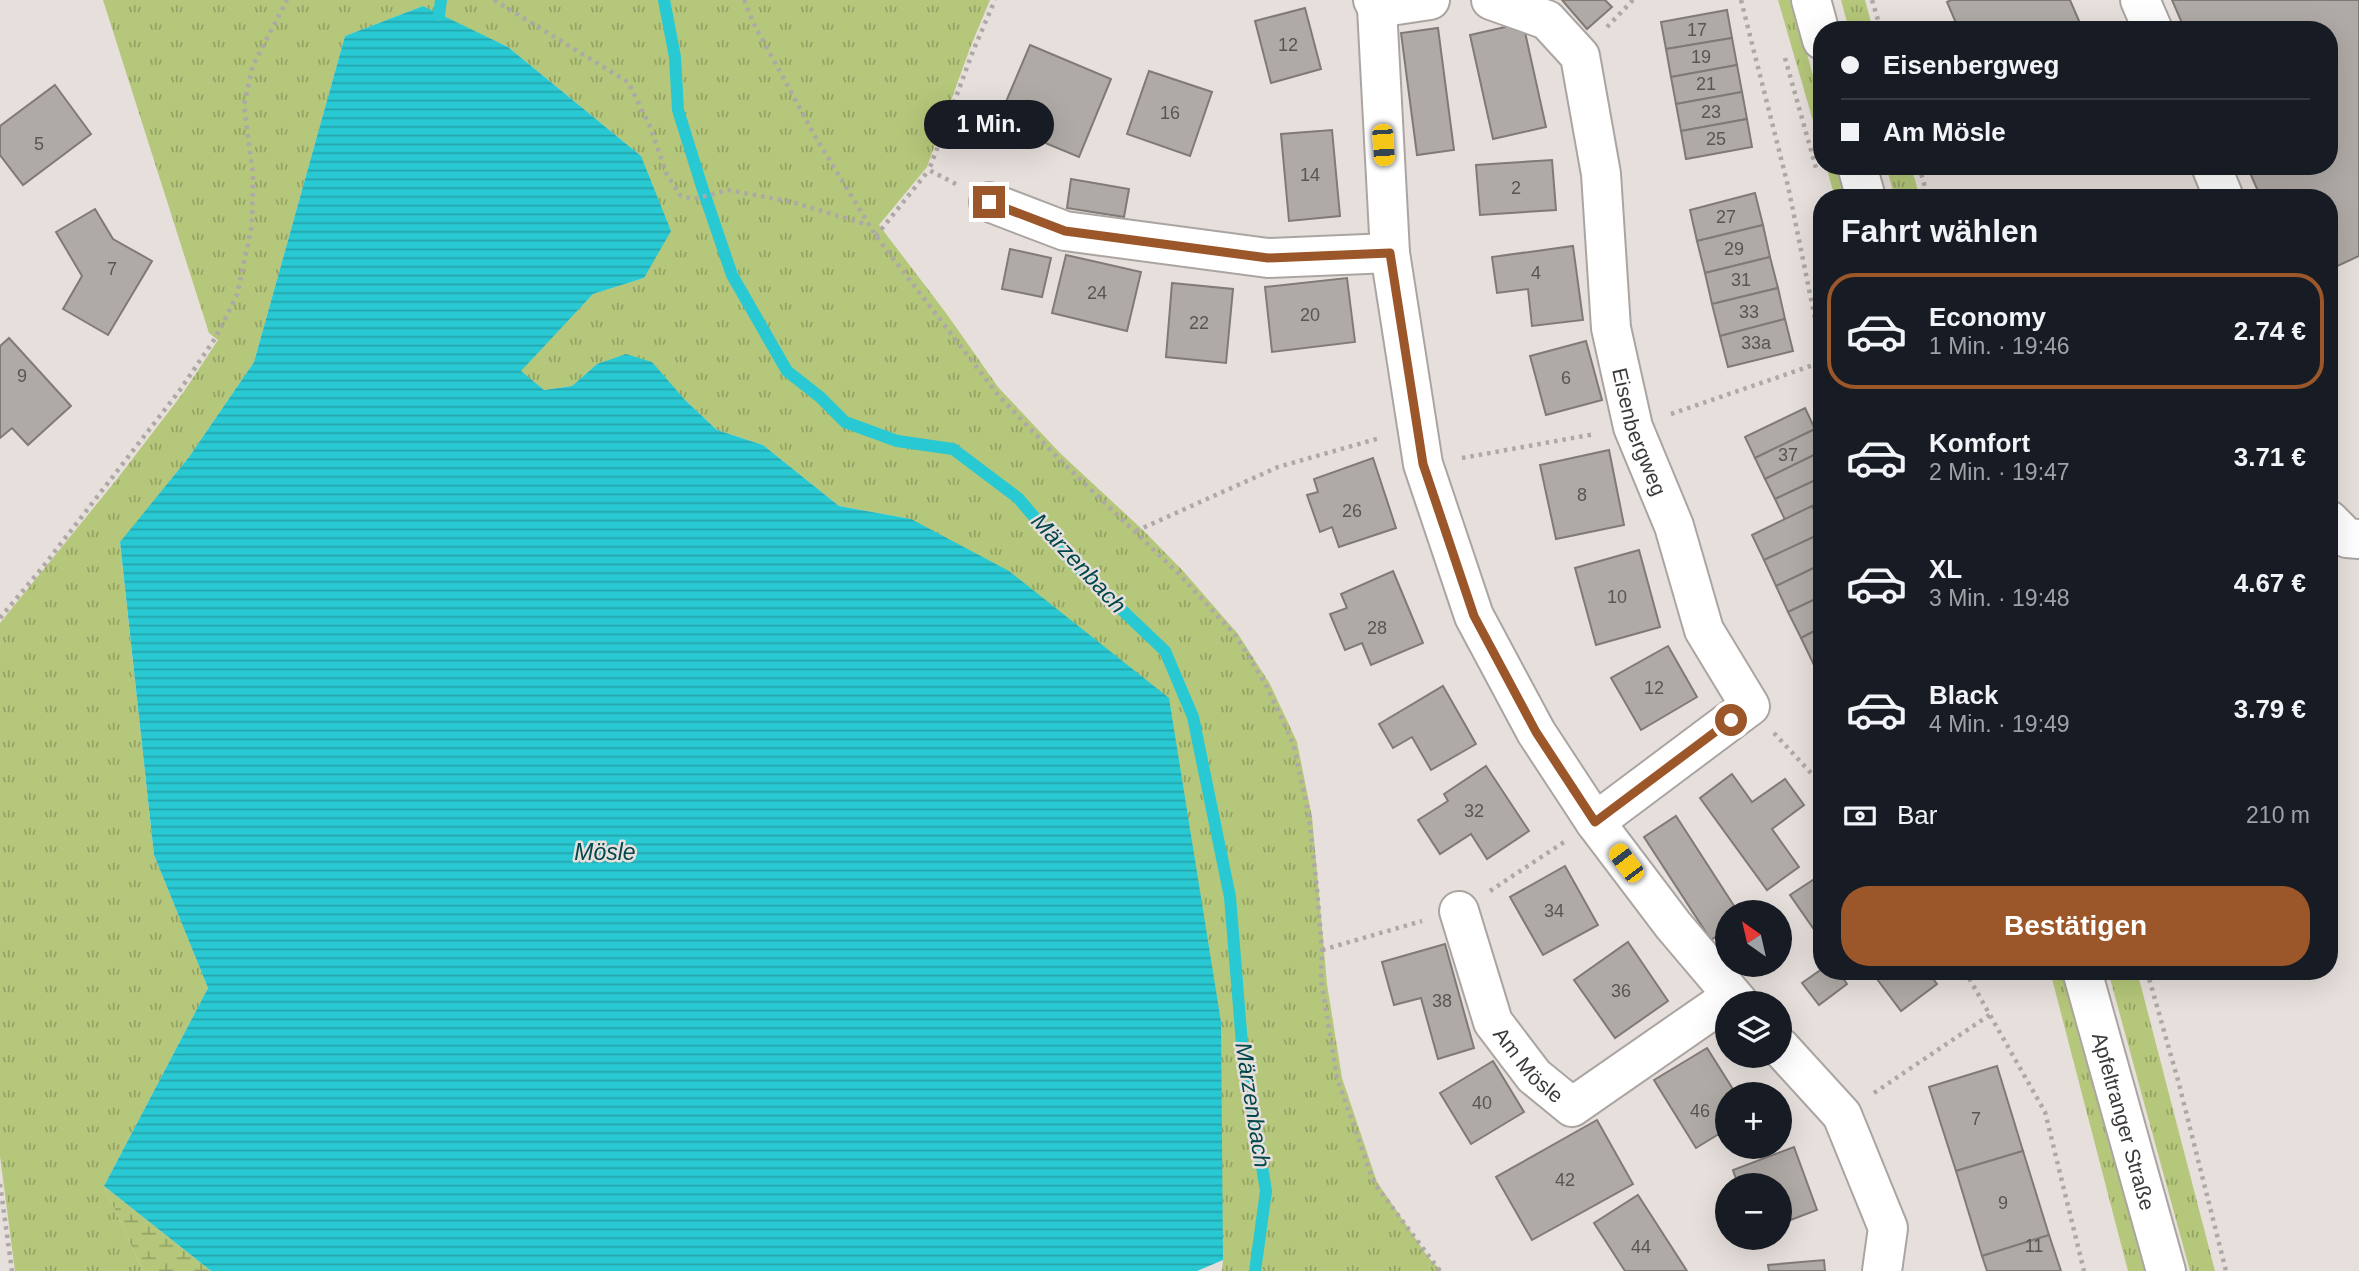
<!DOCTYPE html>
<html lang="de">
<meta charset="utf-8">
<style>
:root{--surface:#171b24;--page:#20242c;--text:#f1f3f6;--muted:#9ea1a6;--line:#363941;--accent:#9b5729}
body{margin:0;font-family:Arial,sans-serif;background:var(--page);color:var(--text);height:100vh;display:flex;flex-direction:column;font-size:26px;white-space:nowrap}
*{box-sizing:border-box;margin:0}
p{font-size:23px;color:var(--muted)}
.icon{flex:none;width:38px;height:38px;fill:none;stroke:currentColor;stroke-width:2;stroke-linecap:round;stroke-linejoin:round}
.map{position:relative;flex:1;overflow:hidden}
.sheet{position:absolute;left:1813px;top:189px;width:525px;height:791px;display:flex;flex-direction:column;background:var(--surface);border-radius:28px;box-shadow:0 7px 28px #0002}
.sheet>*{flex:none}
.banner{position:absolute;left:1813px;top:21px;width:525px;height:154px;border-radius:28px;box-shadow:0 7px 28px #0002;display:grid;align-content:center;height:154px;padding:0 28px;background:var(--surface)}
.needle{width:46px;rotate:326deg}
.buttons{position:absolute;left:1715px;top:900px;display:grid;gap:14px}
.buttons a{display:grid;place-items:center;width:77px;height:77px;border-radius:50%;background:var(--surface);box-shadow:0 7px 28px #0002;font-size:35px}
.end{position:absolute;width:32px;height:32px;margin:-16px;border:9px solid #9b5729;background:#fff;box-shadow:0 0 0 4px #fff}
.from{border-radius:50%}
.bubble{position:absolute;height:49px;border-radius:24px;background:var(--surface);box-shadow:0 7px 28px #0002;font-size:23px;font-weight:700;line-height:49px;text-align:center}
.car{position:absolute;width:21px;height:42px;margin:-21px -10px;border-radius:9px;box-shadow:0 0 5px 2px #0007;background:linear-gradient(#f5c518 24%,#345 0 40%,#f5c518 0 76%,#345 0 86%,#f5c518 0)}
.banner b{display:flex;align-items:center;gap:24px;height:66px;font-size:26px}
.banner b+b{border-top:2px solid var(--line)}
.banner i{width:18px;height:18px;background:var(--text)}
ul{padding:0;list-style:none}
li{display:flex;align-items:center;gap:21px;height:116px;margin:0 14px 10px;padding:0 14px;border:4px solid transparent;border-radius:28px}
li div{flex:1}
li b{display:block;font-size:26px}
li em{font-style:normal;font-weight:700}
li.on{border-color:var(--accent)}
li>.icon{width:63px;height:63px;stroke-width:1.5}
h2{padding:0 28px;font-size:32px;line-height:84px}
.pay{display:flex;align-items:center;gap:18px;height:77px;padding:0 28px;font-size:26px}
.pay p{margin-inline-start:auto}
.action{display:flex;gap:14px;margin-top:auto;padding:14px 28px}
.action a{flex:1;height:80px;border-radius:28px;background:var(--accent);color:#fff;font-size:28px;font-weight:700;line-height:80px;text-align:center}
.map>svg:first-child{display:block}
.grass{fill:url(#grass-tufts)}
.wetland{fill:url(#wetland-marsh)}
.water{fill:url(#water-rules)}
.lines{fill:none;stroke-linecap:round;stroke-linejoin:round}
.stream{stroke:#28c9d3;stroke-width:12}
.building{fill:#afaaa6;stroke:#807a77;stroke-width:2}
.minor-casing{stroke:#aba5a2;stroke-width:42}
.path{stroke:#aea8a6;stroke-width:4.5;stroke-dasharray:3.5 5;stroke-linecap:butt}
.minor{stroke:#fff;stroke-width:38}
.route{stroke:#9b5729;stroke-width:9}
.labels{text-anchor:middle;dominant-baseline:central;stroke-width:5;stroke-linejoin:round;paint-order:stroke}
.number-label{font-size:18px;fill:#595554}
.street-label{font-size:21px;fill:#3c3938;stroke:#e6dfdc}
.water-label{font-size:23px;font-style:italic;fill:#01474c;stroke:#e6dfdc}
</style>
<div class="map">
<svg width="2359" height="1271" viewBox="0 0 2359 1271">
<defs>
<pattern id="grass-tufts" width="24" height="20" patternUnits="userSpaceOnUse" patternTransform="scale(1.75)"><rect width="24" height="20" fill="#b5c77a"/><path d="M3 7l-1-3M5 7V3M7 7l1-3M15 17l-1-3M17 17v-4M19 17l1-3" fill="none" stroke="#94a365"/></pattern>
<pattern id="wetland-marsh" width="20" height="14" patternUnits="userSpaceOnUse" patternTransform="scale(1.75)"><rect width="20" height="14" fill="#b5c77a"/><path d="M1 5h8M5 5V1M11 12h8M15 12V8" fill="none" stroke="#94a365"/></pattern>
<pattern id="water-rules" width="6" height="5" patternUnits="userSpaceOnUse" patternTransform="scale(1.75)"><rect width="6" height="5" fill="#28c9d3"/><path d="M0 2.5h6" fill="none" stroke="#24a4ac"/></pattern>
</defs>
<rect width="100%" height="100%" fill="#e6dfdc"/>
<!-- grass -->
<g class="grass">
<polygon points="103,0 440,0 437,14 423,6 345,36 254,362 189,457 120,543 154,855 208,988 104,1186 143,1271 15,1271 0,1156 0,623 117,479 183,393 218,340 209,333"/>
<polygon points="444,0 990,0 970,48 927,167 879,225 946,313 998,387 1061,454 1145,532 1184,572 1238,634 1270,684 1297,742 1312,817 1327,984 1342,1078 1377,1182 1428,1257 1441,1271 1222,1271 1223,1260 911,519 839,506 763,445 717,430 685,400 597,364 572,386 544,390 520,371 593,294 644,278 641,156 508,47 440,15"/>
<polygon points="1778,0 1792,0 1822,108 1822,152"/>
<polygon points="1841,0 1865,0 1873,30 1849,30"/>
<polygon points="1826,166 1838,166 1847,198 1835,198"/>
<polygon points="1886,166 1911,166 1920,198 1895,198"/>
<polygon points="2050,971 2063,971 2147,1271 2128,1271"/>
<polygon points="2108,971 2137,971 2215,1271 2190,1271"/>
</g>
<!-- wetland -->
<polygon class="wetland" points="104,1186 211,1271 143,1271"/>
<!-- water -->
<polygon class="water" points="423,6 508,47 641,156 671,231 644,278 593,294 521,371 544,390 572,386 597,364 626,354 652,362 685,400 717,430 763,445 839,506 911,519 1009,571 1169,698 1221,1022 1223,1260 1197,1271 211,1271 104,1186 208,988 154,855 120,542 189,457 254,362 345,36"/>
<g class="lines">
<!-- stream -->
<g class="stream">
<polyline points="664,0 675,57 678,110 702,187 732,275 787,371 820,397 845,422 897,441 953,449 1018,498 1078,568 1165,651 1193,717 1230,897 1242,1044 1266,1191 1255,1271"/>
<polyline points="439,15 441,0"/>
</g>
</g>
<!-- building -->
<g class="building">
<polygon points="1562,0 1605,0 1612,7 1587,29"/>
<polygon points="1951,0 2070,0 2083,30 1959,30 1947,2"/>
<polygon points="2172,0 2359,0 2359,256 2329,270 2329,198 2261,198 2247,166 2329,166 2329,30 2185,30"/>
<polygon points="1305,8 1321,69 1271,83 1255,21"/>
<polygon points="1727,10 1732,38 1666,49 1661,22"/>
<polygon points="1523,23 1546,127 1493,139 1470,35"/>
<polygon points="1438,28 1454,150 1417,155 1401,33"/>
<polygon points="1732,38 1737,65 1671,77 1666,49"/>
<polygon points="1030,45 1111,79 1079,157 997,123"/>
<polygon points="1737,65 1742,92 1676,104 1671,77"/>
<polygon points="1149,71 1212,92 1190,156 1127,134"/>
<polygon points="55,85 91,134 23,185 0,155 0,126"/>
<polygon points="1742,92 1747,119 1681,131 1676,104"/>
<polygon points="1747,119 1752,147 1686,159 1681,131"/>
<polygon points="1332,130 1340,216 1289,221 1281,134"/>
<polygon points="1552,160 1556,210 1480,215 1476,165"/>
<polygon points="1071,179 1129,189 1124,217 1067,208"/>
<polygon points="1755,193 1763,225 1697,241 1690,210"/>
<polygon points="95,209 113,239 152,261 108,335 63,309 82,276 56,232"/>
<polygon points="1763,225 1770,257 1705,273 1697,241"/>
<polygon points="1573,246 1583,320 1532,326 1528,289 1497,293 1492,257"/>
<polygon points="1010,249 1051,258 1042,297 1002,289"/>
<polygon points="1066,255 1141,272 1127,331 1052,313"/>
<polygon points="1770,257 1778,288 1712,304 1705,273"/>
<polygon points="1347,278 1355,342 1272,352 1265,287"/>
<polygon points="1172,283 1233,289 1226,363 1166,357"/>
<polygon points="1778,288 1785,319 1720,336 1712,304"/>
<polygon points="1785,319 1793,351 1728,367 1720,336"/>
<polygon points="9,338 71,406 28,445 12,428 0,438 0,346"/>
<polygon points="1586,341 1602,400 1546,415 1530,356"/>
<polygon points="1805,408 1815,429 1755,458 1745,437"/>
<polygon points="1815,429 1822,442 1822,451 1765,479 1755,458"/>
<polygon points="1609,450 1624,525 1556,539 1540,465"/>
<polygon points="1822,451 1822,477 1775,499 1765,479"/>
<polygon points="1373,458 1396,528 1339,547 1332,527 1320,532 1307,495 1318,492 1314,479"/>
<polygon points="1822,477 1822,501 1785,520 1775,499"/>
<polygon points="1812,506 1822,525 1822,533 1764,560 1752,535"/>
<polygon points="1822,533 1822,564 1776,586 1764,560"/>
<polygon points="1639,550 1660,627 1596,645 1575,568"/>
<polygon points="1822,564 1822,596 1788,612 1776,586"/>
<polygon points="1393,571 1423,643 1371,665 1362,643 1345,650 1330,614 1347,608 1341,594"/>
<polygon points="1822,596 1822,627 1801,638 1788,612"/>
<polygon points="1822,627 1822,659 1813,663 1801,638"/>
<polygon points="1668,646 1697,697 1641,730 1611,678"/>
<polygon points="1822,659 1822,681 1813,663"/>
<polygon points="1443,686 1476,744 1431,770 1412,737 1393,748 1379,724"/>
<polygon points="1486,766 1529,831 1487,859 1471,834 1440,854 1418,820 1448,801 1444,794"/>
<polygon points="1732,774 1752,802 1785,779 1804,805 1772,829 1799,867 1767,890 1700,798"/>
<polygon points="1676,816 1738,912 1727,912 1727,929 1711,940 1644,837"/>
<polygon points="1565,866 1598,925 1543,955 1510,897"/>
<polygon points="1822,874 1822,941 1790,895"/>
<polygon points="1628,942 1668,1001 1615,1038 1574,980"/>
<polygon points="1445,944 1474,1048 1438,1059 1421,998 1394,1005 1382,962"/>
<polygon points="1822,969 1822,971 1838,971 1847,984 1819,1005 1802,983"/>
<polygon points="1871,971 1927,971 1937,984 1901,1011"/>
<polygon points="1707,1048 1736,1094 1727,1094 1727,1129 1696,1148 1654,1080"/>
<polygon points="1493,1061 1524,1112 1471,1144 1440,1093"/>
<polygon points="1997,1066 2023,1151 1956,1171 1929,1087"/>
<polygon points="1597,1120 1633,1184 1532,1240 1496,1177"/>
<polygon points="1794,1147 1817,1210 1780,1224 1780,1185 1738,1185 1733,1170"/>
<polygon points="2023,1151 2049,1235 1982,1256 1956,1171"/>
<polygon points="1638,1195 1687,1271 1625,1271 1594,1223"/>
<polygon points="2049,1235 2061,1271 1987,1271 1982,1256"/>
<polygon points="1824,1260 1825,1271 1769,1271 1768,1265"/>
</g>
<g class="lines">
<defs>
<g id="minor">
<polyline points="1373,0 1377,8 1390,253 1423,464 1474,616 1536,732 1595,822 1673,925 1739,1003"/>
<path id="s1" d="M1491,0l56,20 33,36 21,118 10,154 22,99 41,99 30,104 46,76 -155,116"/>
<polyline points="1811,0 1822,40"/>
<polyline points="2140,0 2153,30"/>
<polyline points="1377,8 1430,0"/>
<polyline points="1857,166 1866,198"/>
<polyline points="2211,166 2224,198"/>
<polyline points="989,202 1065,231 1268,258 1390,253"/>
<polyline points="2329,520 2347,538 2359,539"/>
<path id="s2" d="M1459,911l34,111 41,54 38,31 160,-111"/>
<path id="s3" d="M2082,971l84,300"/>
<polyline points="1780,1047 1842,1115 1888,1228 1882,1271"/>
</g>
</defs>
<!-- minor casing -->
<use href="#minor" class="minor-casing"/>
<!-- path -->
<g class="path">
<polyline points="494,0 628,82 649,124 667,175 681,196 694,199 728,190 792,202 868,225"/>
<polyline points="744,0 754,24 816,138 876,236 998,395 1058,458 1180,575 1236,636 1266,685 1293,743 1309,816 1317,889 1322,950 1321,979 1337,1078 1374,1183 1440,1271"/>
<polyline points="1741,0 1788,186 1822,353"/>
<polyline points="1872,0 1881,30"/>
<polyline points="1607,27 1633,0"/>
<polyline points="1785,58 1816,168"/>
<polyline points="1919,166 1928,198"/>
<polyline points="956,184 929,170 973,51 995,0"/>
<polyline points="876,236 929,170"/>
<polyline points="1671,414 1822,362"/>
<polyline points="1462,458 1595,434"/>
<polyline points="1136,531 1278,467 1380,438"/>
<polyline points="0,618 42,568 180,390 216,337 237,295 252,225 253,175 244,105 253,65 287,0"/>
<polyline points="1774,733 1822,785"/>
<polyline points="1490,891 1564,842"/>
<polyline points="1322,950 1422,921"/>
<polyline points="1965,971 2045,1112 2084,1271"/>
<polyline points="2147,971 2179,1084 2226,1271"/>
<polyline points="1874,1093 1991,1014"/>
<polyline points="0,1184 12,1271"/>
</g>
<!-- minor -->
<use href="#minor" class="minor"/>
</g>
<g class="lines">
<!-- route -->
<polyline class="route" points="989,202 1065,231 1268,258 1390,253 1423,464 1474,616 1536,732 1595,822 1731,720"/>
</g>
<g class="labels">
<!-- number labels -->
<g class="number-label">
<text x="1697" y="30">17</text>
<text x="1288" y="45">12</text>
<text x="1701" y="57">19</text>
<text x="1706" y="84">21</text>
<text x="1711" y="112">23</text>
<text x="1170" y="113">16</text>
<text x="1716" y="139">25</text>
<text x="39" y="144">5</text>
<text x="1310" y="175">14</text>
<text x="1516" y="188">2</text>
<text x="1726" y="217">27</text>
<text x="1734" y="249">29</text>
<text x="112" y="269">7</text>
<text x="1536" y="273">4</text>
<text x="1741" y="280">31</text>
<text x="1097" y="293">24</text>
<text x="1749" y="312">33</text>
<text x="1310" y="315">20</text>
<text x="1199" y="323">22</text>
<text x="1756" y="343">33a</text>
<text x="22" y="376">9</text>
<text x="1566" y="378">6</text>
<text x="1788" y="455">37</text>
<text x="1582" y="495">8</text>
<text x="1352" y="511">26</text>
<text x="1617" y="597">10</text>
<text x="1377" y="628">28</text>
<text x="1654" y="688">12</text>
<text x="1474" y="811">32</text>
<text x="1554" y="911">34</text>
<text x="1621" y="991">36</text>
<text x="1442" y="1001">38</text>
<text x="1482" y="1103">40</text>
<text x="1700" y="1111">46</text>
<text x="1976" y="1119">7</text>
<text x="1565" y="1180">42</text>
<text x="2003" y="1203">9</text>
<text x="2034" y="1246">11</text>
<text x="1641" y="1247">44</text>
</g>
<!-- street labels -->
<g class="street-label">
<text stroke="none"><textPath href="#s1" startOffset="490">Eisenbergweg</textPath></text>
<text stroke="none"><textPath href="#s2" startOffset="172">Am Mösle</textPath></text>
<text stroke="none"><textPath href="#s3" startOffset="156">Apfeltranger Straße</textPath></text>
</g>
<!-- water labels -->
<g class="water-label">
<text transform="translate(1079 563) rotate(47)">Märzenbach</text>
<text x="605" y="852">Mösle</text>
<text transform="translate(1253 1105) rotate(81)">Märzenbach</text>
</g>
</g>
</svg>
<div class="buttons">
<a><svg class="needle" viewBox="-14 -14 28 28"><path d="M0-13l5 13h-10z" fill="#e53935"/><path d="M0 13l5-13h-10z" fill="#9ea1a6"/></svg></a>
<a><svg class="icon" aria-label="layers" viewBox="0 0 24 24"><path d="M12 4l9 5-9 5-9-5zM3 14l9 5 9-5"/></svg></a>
<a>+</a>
<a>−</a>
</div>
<i class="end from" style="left:1731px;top:720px"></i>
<i class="end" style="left:989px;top:202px"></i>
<div class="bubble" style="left:924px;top:100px;width:130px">1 Min.</div>
<i class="car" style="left:1383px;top:145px;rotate:176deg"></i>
<i class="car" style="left:1626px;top:863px;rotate:323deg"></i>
<div class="banner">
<b><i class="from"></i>Eisenbergweg</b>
<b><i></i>Am Mösle</b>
</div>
<section class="sheet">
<h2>Fahrt wählen</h2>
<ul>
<li class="on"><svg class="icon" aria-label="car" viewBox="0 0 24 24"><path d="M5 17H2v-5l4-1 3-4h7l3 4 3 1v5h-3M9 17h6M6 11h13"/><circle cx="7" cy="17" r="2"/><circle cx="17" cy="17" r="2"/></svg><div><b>Economy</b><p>1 Min. · 19:46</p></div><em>2.74 €</em></li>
<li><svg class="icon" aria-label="car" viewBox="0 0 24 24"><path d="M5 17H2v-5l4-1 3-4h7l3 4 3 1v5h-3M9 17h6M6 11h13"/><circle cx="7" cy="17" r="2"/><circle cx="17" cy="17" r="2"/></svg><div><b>Komfort</b><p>2 Min. · 19:47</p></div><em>3.71 €</em></li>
<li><svg class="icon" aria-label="car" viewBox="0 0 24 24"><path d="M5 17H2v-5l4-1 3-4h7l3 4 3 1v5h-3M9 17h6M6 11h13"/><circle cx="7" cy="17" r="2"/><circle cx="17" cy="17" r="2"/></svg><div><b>XL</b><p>3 Min. · 19:48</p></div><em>4.67 €</em></li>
<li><svg class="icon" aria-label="car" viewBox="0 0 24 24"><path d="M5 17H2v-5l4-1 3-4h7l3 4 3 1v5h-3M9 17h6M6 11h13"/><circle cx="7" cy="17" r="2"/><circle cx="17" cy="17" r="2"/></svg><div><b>Black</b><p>4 Min. · 19:49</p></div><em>3.79 €</em></li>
</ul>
<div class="pay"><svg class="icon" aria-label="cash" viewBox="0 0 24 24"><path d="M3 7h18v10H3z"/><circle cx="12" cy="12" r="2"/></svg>Bar<p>210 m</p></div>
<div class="action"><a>Bestätigen</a></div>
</section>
</div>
